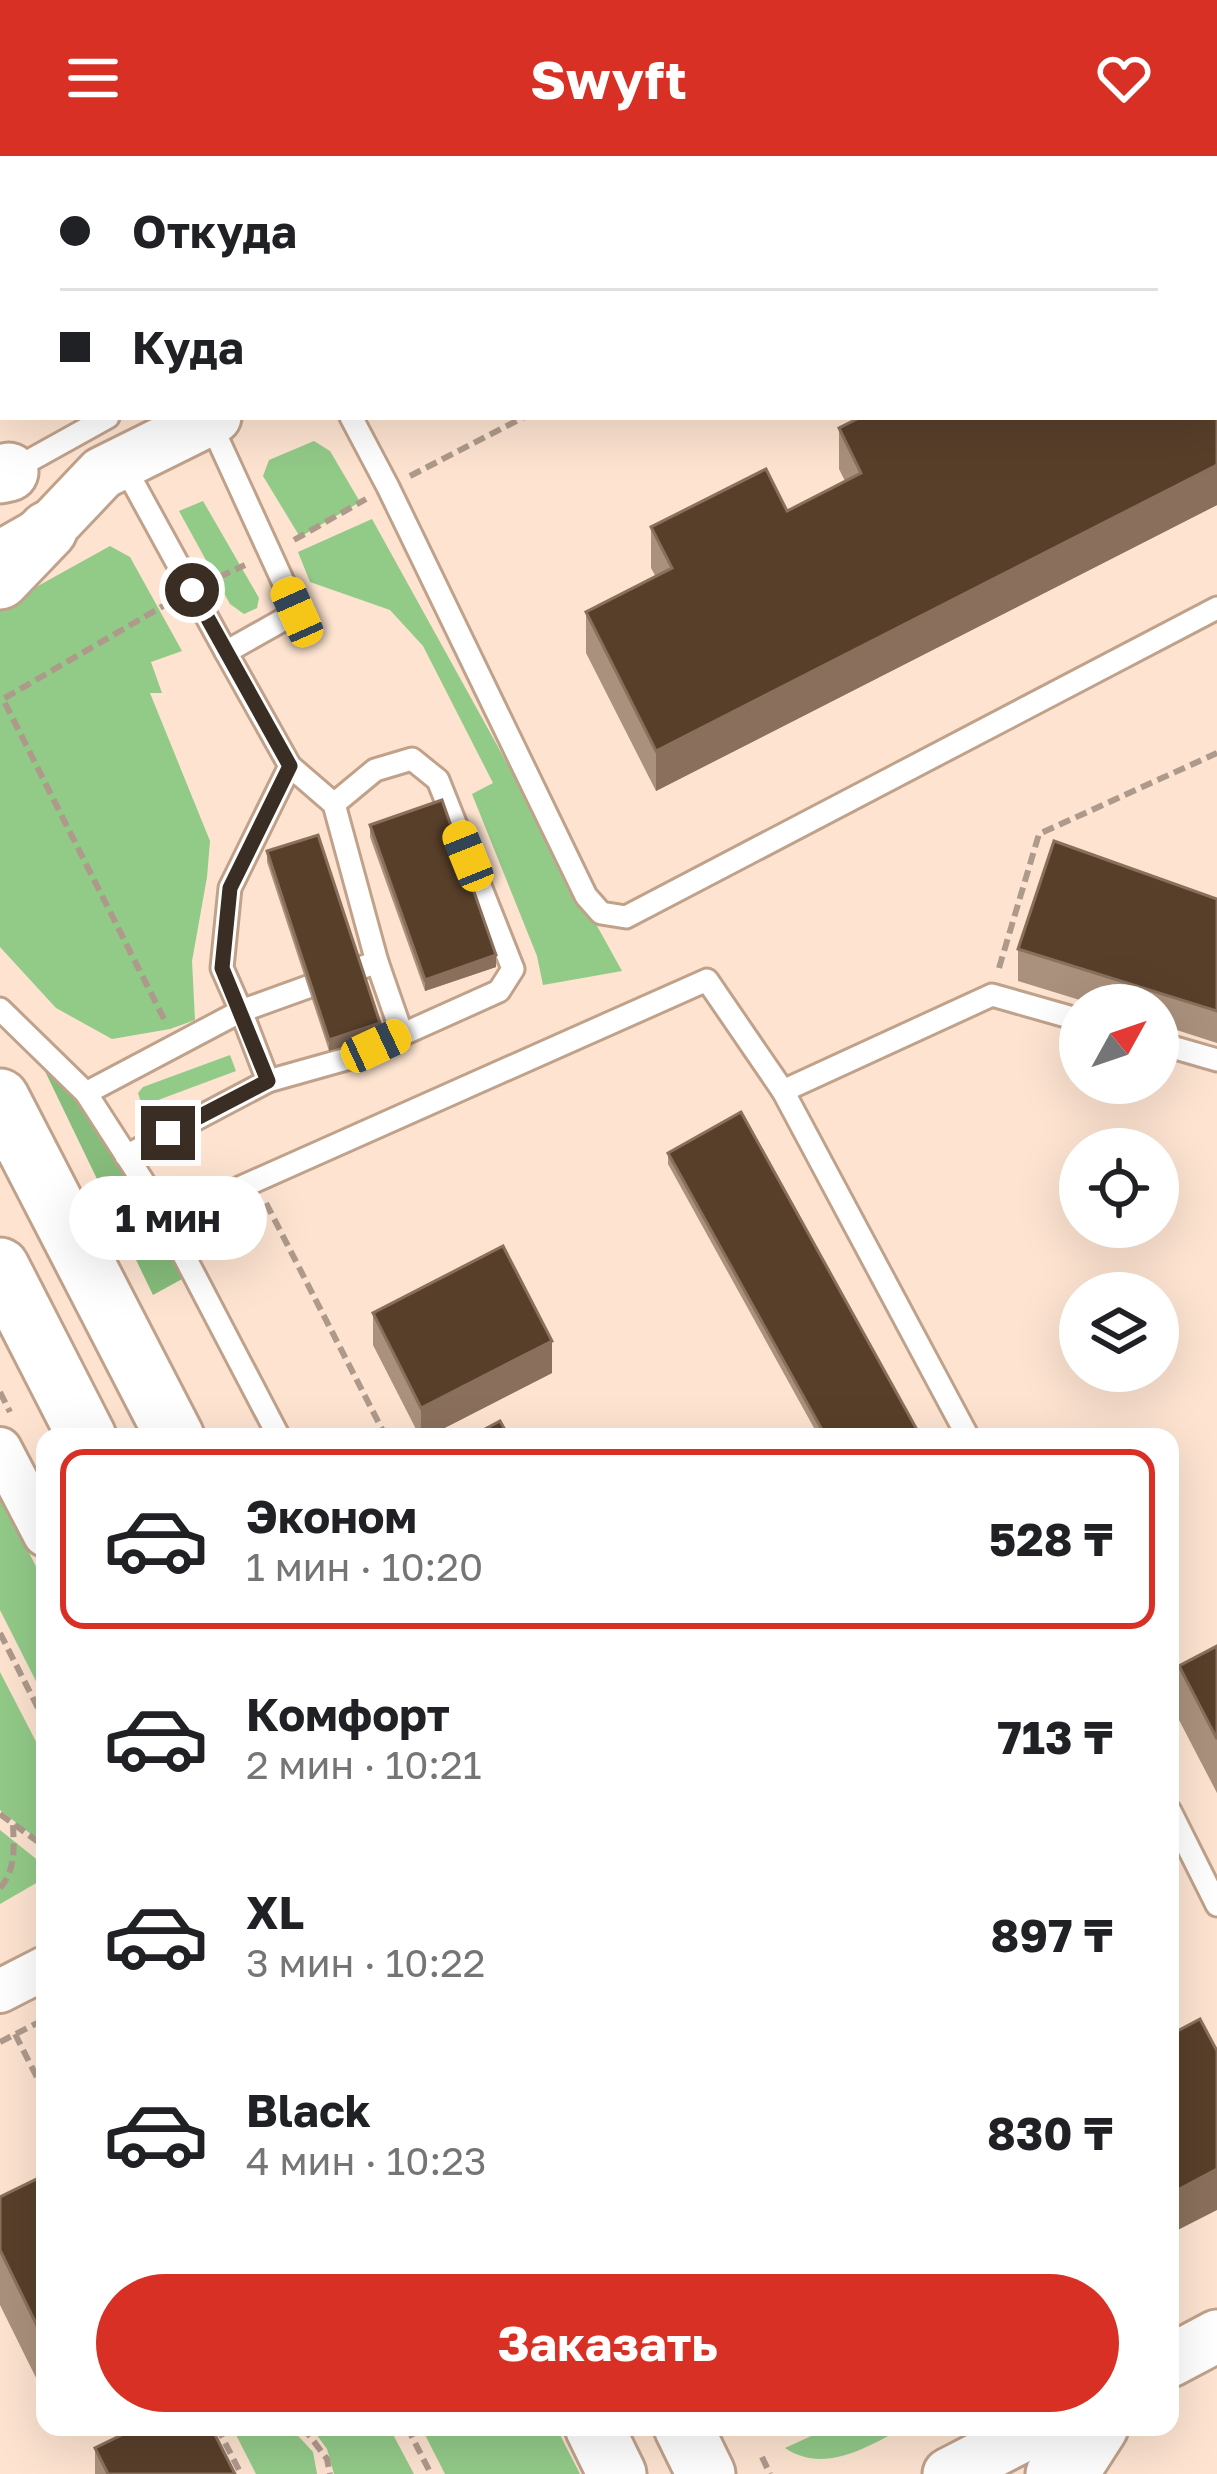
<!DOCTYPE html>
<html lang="ru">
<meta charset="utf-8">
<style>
:root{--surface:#fff;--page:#f2f2f2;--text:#202124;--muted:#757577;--line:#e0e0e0;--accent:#d93025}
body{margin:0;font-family:"Golos Text",sans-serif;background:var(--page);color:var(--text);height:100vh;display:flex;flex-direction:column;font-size:45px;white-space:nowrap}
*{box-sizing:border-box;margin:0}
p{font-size:39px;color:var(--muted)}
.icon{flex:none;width:66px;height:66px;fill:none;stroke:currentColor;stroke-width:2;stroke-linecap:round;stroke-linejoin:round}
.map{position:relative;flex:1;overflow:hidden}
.details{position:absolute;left:36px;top:1272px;width:1143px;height:1008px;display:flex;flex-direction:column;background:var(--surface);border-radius:24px;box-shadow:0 12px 48px #0002}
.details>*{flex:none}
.top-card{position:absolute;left:0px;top:0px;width:1218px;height:264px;box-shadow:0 12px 48px #0002;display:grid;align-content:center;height:264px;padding:0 60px;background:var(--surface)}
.needle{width:78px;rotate:50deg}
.buttons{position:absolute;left:1059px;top:828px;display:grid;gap:24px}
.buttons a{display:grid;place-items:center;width:120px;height:120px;border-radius:50%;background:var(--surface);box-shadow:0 12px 48px #0002;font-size:60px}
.end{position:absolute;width:54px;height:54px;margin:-27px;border:15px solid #392d24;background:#fff;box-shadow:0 0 0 6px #fff}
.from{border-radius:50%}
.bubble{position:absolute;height:84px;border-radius:42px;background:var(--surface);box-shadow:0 12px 48px #0002;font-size:39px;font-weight:700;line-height:84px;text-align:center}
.car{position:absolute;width:36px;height:72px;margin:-36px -18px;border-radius:15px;box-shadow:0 0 9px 3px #0007;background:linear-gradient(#f5c518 24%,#345 0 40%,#f5c518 0 76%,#345 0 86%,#f5c518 0)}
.top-card b{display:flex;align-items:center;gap:42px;height:114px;font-size:45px}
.top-card b+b{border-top:3px solid var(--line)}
.top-card i{width:30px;height:30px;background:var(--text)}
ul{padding:21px 0 0;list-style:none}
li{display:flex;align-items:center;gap:36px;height:180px;margin:0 24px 18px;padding:0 36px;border:6px solid transparent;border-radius:24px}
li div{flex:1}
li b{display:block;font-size:45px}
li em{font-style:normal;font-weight:700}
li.selected{border-color:var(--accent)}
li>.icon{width:108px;height:108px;stroke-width:1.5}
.cta{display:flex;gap:24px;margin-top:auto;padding:24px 60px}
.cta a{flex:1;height:138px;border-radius:72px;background:var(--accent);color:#fff;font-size:48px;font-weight:700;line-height:138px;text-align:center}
header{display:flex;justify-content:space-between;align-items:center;height:156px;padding:0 60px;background:var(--accent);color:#fff;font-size:54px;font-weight:700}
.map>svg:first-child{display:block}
.green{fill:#92ca88}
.forest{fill:#86bd7c}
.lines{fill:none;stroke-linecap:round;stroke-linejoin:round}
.service-casing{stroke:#c0a28b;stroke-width:27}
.minor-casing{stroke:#c0a28b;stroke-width:48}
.tertiary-casing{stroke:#c0a28b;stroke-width:57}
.secondary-casing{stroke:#c0a28b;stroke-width:63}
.path{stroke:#ae9a8b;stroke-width:6;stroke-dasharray:12 6;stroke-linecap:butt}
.service{stroke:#fff;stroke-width:21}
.minor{stroke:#fff;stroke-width:42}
.tertiary{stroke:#fff;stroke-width:51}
.secondary{stroke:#fff;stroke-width:57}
.wall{fill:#aa917d}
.shaded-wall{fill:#8a705c}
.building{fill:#583f2a;stroke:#8a705c;stroke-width:3}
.route{stroke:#392d24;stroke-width:15}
</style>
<header><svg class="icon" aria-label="menu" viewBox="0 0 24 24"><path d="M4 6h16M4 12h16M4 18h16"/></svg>Swyft<svg class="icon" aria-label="heart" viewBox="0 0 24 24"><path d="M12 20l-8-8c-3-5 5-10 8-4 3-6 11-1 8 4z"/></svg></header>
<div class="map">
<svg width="1217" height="2318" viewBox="0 0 1217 2318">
<rect width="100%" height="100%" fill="#fde3d0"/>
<!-- green -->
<g class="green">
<polygon points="314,285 330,295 360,346 300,381 263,320 269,304"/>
<polygon points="203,345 259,442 257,452 244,458 230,448 179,355"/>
<polygon points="372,363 622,815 543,829 537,800 472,638 493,627 423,490 390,454 310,426 298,396"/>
<polygon points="110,390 130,401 182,495 151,506 162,537 150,537 210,685 207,721 192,805 195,864 170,873 112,883 56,852 0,791 0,451"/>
<polygon points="230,899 236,915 142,950 138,937 143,931"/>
<polygon points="0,1340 45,1428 45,1543 0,1454"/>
<polygon points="0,1516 45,1603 45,1689 0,1654"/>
<polygon points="0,1674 45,1710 45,1722 0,1748"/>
<polygon points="232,2271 290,2271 313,2296 317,2318 256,2318"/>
<polygon points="311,2271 389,2271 414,2318 334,2318 327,2293"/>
<polygon points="421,2271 556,2271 580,2318 445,2318"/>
<path d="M831,2271h73c-37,21 -81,47 -119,21z"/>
</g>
<!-- forest -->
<polygon class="forest" points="28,880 86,937 193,1117 153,1139"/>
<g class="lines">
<defs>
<g id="service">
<polyline points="317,0 318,3"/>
<polyline points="0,168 3,167"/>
<polyline points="351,261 388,331 586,740 601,757 626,761 1217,452"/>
<polyline points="123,308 226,496 297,456 209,264"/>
<polyline points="9,316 108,261"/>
<polyline points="226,496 290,610 230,732 222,812 241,855 377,806 334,648 290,610"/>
<polyline points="377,806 402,878"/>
<polyline points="0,853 86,937 155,1044 279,1281"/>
<polyline points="1158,887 1217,904"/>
<polyline points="268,925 350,902 499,835 513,813 438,624 412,603 375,614 334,648"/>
<polyline points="783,935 992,839 1080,864"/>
<polyline points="86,937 241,855 268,925 126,1000"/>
<polyline points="165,1065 707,824 783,935 968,1281"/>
<polyline points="1170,1530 1217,1506"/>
<polyline points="1170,1655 1217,1749"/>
</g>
<g id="minor">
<polyline points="0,1293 45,1379"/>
<polyline points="0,1835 45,1812"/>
</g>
<g id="tertiary">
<polyline points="713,3 719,0"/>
<polyline points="13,394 48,374 102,317 215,261"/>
<polyline points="1170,2205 1217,2180"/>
<polyline points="949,2318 1040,2271"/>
</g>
<g id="secondary">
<polyline points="0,318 9,316"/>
<polyline points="0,424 48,374"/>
<polyline points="0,942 175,1281"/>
<polyline points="0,1111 87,1281"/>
<polyline points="594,2271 617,2318"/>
<polyline points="683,2271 706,2318"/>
<polyline points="1055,2318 1079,2302 1099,2271"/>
</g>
</defs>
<!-- service casing -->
<use href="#service" class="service-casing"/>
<!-- minor casing -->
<use href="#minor" class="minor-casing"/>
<!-- tertiary casing -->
<use href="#tertiary" class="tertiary-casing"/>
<!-- secondary casing -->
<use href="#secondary" class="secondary-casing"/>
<!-- path -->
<g class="path">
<polyline points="1027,3 1033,0"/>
<polyline points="410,320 524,261"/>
<polyline points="294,384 366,343"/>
<polyline points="219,421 245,409"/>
<polyline points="999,812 1039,678 1217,597"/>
<polyline points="164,863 3,543 170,446"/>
<polyline points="266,1047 386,1281"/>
<polyline points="0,1236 10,1256"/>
<polyline points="0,1477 45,1566"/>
<polyline points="0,1658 45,1691"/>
<path d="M0,1732c16,-18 14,-41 13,-63"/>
<polyline points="15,1878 45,1937"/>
<polyline points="0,1886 45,1863"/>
<polyline points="217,2271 241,2318"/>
<polyline points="303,2271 327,2303 330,2318"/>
<polyline points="407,2271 431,2318"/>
<polyline points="762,2301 770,2318"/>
</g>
<!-- service -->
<use href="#service" class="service"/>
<!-- minor -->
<use href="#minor" class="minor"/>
<!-- tertiary -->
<use href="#tertiary" class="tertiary"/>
<!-- secondary -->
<use href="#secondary" class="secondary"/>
</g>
<!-- wall -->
<g class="wall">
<polygon points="1217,148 1217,349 656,635 586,497 586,456 656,421 651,412 651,371 787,355 845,325 839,313 839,272 1215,261"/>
<polygon points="370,669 496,811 425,835 370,681"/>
<polygon points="267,695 380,879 329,895 267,706"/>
<polygon points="1217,743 1217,887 1158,868 1158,849 1096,849 1018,825 1018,793"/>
<polygon points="668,997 921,1281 819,1281 668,1008"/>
<polygon points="373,1157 552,1217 427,1281 420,1281 373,1189"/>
<polygon points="1217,1490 1217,1637 1179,1564 1179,1510"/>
<polygon points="45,2019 45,2240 0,2149 0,2041"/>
<polygon points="95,2292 235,2318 95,2318"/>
</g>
<!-- shaded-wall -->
<g class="shaded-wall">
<polygon points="3,73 3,149 0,151 0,74"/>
<polygon points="1217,309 1217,349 656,635 656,595"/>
<polygon points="496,799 496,811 425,835 425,824"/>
<polygon points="380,867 380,879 329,895 329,884"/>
<polygon points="552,1185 552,1217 427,1281 421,1281 421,1252"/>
<polygon points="1217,2013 1217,2054 1170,2078 1170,2038"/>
</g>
<!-- building -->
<g class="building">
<polygon points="0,29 3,35 3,73 0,74"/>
<polygon points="1215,144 1217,148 1217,309 656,595 586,456 672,412 651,371 766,313 787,355 861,317 839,272 861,261 1215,261"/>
<polygon points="442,644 496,799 425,824 370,669"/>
<polygon points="318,679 380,867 329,884 267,695"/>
<polygon points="1054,685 1217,743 1217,855 1018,793"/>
<polygon points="741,956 921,1281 826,1281 668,997"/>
<polygon points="503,1090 552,1185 421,1252 373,1157"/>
<polygon points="500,1265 509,1281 470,1281"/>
<polygon points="1217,1490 1217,1583 1179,1510"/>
<polygon points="1200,1863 1217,1895 1217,2013 1170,2038 1170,1879"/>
<polygon points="45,2019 45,2186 0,2094 0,2041"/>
<polygon points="138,2271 211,2271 235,2318 108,2318 95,2292"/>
</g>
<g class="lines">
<!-- route -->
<polyline class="route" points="168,977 268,925 222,812 230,732 290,610 192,434"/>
</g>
</svg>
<div class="buttons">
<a><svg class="needle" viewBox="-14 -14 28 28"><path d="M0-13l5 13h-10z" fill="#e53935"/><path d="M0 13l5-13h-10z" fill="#757577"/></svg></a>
<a><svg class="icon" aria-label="locate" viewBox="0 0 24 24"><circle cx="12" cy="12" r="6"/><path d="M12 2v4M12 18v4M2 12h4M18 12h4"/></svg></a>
<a><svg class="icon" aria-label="layers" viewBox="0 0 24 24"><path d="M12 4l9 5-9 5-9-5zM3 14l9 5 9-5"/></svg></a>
</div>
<i class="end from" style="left:192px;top:434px"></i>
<i class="end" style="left:168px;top:977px"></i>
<div class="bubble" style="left:69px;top:1020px;width:198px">1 мин</div>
<i class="car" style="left:297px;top:456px;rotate:336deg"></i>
<i class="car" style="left:468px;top:700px;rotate:338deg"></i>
<i class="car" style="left:376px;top:890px;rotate:65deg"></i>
<div class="top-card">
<b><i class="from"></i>Откуда</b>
<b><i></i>Куда</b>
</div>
<section class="details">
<ul>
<li class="selected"><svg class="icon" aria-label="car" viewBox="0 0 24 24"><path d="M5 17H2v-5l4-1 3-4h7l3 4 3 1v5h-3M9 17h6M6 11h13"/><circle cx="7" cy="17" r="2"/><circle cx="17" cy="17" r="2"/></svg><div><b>Эконом</b><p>1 мин · 10:20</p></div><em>528 ₸</em></li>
<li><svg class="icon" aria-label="car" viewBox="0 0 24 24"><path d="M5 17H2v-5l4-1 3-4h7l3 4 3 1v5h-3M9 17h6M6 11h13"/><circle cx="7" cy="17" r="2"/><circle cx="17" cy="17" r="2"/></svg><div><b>Комфорт</b><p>2 мин · 10:21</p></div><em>713 ₸</em></li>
<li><svg class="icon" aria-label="car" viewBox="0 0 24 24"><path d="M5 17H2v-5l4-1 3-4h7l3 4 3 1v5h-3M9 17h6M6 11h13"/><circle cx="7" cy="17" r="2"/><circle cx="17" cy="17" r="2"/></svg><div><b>XL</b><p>3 мин · 10:22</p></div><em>897 ₸</em></li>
<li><svg class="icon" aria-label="car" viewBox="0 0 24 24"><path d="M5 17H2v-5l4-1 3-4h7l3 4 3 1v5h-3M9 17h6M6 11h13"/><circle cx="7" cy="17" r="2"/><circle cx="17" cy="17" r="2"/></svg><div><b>Black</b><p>4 мин · 10:23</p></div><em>830 ₸</em></li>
</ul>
<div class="cta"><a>Заказать</a></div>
</section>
</div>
